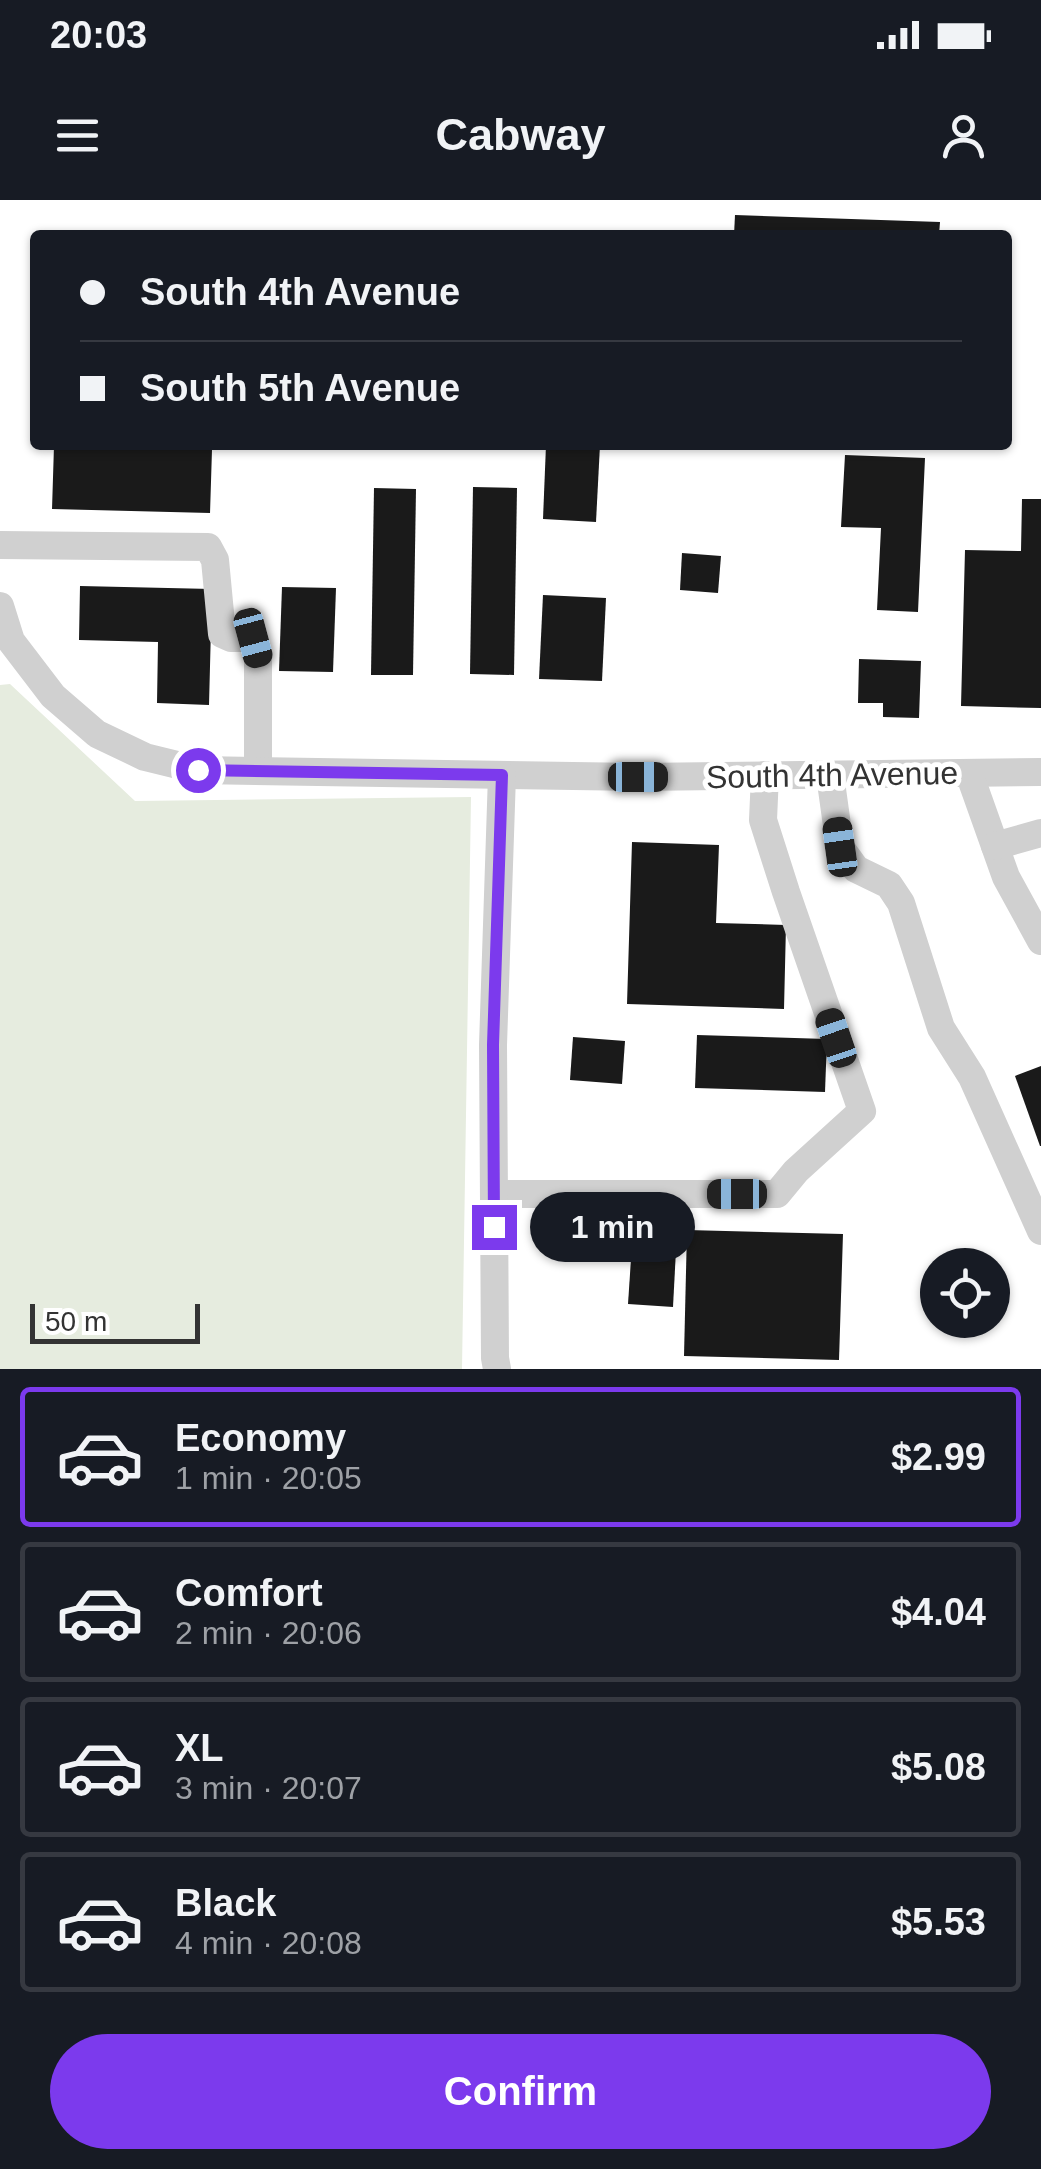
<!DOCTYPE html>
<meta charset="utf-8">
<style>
:root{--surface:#171b24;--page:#20242c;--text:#f1f3f6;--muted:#9ea1a6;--line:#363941;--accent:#7c3aed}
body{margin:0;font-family:Arial,sans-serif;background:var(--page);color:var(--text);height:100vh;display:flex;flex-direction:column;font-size:38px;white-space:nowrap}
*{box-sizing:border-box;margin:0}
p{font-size:32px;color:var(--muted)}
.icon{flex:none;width:55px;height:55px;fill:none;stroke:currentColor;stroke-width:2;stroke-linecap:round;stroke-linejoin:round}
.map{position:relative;height:1169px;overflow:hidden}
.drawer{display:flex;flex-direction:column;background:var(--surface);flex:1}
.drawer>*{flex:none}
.top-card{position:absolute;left:30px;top:30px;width:982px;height:220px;border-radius:10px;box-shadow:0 2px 8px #0004;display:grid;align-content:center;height:220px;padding:0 50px;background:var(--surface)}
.controls{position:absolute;left:920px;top:1048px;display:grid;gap:20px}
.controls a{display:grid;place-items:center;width:90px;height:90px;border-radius:50%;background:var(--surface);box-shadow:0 2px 8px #0004;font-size:50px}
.scale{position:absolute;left:30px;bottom:25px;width:170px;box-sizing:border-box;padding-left:10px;border:5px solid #333;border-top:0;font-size:28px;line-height:35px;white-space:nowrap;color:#333;-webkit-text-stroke:8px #fff;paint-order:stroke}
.end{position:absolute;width:45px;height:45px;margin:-22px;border:12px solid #7c3aed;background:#fff;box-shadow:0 0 0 5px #fff}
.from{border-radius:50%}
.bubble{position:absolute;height:70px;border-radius:35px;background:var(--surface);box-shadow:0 2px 8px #0004;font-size:32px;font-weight:700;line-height:70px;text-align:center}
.car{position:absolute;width:30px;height:60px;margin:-30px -15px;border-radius:12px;box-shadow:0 0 8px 2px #0007;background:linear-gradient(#222 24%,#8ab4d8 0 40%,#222 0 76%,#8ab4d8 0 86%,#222 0)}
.top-card b{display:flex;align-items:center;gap:35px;height:95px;font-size:38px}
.top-card b+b{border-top:2px solid var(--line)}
.top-card i{width:25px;height:25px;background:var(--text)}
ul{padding:18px 0 0;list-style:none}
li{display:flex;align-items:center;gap:30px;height:140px;margin:0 20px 15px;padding:0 30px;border:5px solid var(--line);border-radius:10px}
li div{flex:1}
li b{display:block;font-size:38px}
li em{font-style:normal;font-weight:700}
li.selected{border-color:var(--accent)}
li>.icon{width:90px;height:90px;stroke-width:1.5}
.action{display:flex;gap:20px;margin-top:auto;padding:20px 50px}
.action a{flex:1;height:115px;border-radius:60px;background:var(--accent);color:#fff;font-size:40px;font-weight:700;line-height:115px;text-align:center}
.status{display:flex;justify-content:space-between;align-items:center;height:70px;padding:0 50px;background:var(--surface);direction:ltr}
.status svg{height:28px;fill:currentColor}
header{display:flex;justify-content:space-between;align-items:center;height:130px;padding:0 50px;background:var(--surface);font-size:45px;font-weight:700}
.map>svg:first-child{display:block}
.green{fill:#e6ecdf}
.building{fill:#1a1a1a}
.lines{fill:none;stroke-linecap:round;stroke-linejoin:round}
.minor{stroke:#d0d0d0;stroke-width:28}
.route{stroke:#7c3aed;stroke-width:12}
.labels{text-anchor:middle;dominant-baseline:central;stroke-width:10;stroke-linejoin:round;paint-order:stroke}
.street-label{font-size:32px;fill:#333;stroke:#fff}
</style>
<div class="status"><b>20:03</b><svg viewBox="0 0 49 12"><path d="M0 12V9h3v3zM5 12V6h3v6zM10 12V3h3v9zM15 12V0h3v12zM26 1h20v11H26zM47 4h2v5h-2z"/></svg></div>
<header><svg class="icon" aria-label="menu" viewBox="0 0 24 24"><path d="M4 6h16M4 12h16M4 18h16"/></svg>Cabway<svg class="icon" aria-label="person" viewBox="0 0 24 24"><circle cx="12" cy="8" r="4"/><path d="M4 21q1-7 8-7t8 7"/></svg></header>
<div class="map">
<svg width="1041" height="1169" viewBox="0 0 1041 1169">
<rect width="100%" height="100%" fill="#fff"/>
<!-- green -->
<polygon class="green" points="10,484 135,601 471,597 462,1169 0,1169 0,485"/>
<!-- building -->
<g class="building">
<polygon points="735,15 940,22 939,35 734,35"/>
<polygon points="54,245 212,249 210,313 52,309"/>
<polygon points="546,245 600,245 596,322 543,319"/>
<polygon points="845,255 925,258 918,412 877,410 881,328 841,327"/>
<polygon points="473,287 517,288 514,475 470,474"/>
<polygon points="374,288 416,289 413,475 371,475"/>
<polygon points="1022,299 1041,299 1041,508 961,506 965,350 1021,351"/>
<polygon points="682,353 721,356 718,393 680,390"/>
<polygon points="80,386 212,389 209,505 157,503 158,442 79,440"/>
<polygon points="282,387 336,388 333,472 279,471"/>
<polygon points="543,395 606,398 602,481 539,479"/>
<polygon points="859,459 921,461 919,518 883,517 883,503 858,503"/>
<polygon points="632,642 719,645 716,723 786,725 784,809 627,804"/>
<polygon points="697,835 827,839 825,892 695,888"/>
<polygon points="573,837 625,841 622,884 570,880"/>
<polygon points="1041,866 1041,946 1040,946 1015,876"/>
<polygon points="633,1029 677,1031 673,1107 628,1104"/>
<polygon points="687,1030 843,1034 839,1160 684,1156"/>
</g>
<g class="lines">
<!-- minor -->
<g class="minor">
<polyline points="0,345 208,347 215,360 222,434 231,438 253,438 258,458 258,571"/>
<polyline points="0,406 11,441 53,496 97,534 145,557 198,570 638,577 1041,572"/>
<polyline points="969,573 1006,677 1041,741"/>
<polyline points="830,575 840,647 856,669 889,685 901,703 941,828 972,877 1041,1031"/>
<polyline points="995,646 1041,633"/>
<polyline points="494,994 777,994 796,971 862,911 786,692 763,620 765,575"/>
<polyline points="497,1169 495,1158 493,845 502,575"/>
</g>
</g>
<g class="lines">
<!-- route -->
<polyline class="route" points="198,570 502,575 493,845 494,1027"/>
</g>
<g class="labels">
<!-- street labels -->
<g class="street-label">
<text transform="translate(832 575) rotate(-1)">South 4th Avenue</text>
</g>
</g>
</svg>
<div class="controls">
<a><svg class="icon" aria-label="locate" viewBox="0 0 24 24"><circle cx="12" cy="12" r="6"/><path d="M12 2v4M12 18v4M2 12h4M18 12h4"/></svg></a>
</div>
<div class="scale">50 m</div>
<i class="end from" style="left:198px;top:570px"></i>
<i class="end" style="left:494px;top:1027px"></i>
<div class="bubble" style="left:530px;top:992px;width:165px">1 min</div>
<i class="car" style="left:253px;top:438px;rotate:165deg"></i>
<i class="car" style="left:638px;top:577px;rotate:90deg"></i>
<i class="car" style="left:840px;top:647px;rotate:352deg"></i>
<i class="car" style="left:836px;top:838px;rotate:341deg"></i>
<i class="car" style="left:737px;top:994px;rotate:270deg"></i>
<div class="top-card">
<b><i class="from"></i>South 4th Avenue</b>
<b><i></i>South 5th Avenue</b>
</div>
</div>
<section class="drawer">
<ul>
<li class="selected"><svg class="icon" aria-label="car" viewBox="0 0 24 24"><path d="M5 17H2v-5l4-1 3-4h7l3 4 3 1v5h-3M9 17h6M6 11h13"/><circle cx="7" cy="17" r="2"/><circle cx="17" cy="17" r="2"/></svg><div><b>Economy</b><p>1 min · 20:05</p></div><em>$2.99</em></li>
<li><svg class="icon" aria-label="car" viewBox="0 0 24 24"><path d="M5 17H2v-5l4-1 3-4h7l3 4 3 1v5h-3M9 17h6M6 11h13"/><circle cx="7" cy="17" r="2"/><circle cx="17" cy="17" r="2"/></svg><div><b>Comfort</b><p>2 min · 20:06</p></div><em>$4.04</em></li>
<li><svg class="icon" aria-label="car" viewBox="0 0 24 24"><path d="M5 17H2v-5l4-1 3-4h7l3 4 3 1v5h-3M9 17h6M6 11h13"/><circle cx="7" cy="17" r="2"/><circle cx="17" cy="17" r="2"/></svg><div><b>XL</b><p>3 min · 20:07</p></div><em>$5.08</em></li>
<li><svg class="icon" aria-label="car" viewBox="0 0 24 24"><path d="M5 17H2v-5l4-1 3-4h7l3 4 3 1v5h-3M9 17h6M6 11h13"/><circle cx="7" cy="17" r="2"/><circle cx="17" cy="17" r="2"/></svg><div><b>Black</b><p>4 min · 20:08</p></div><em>$5.53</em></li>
</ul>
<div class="action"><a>Confirm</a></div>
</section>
